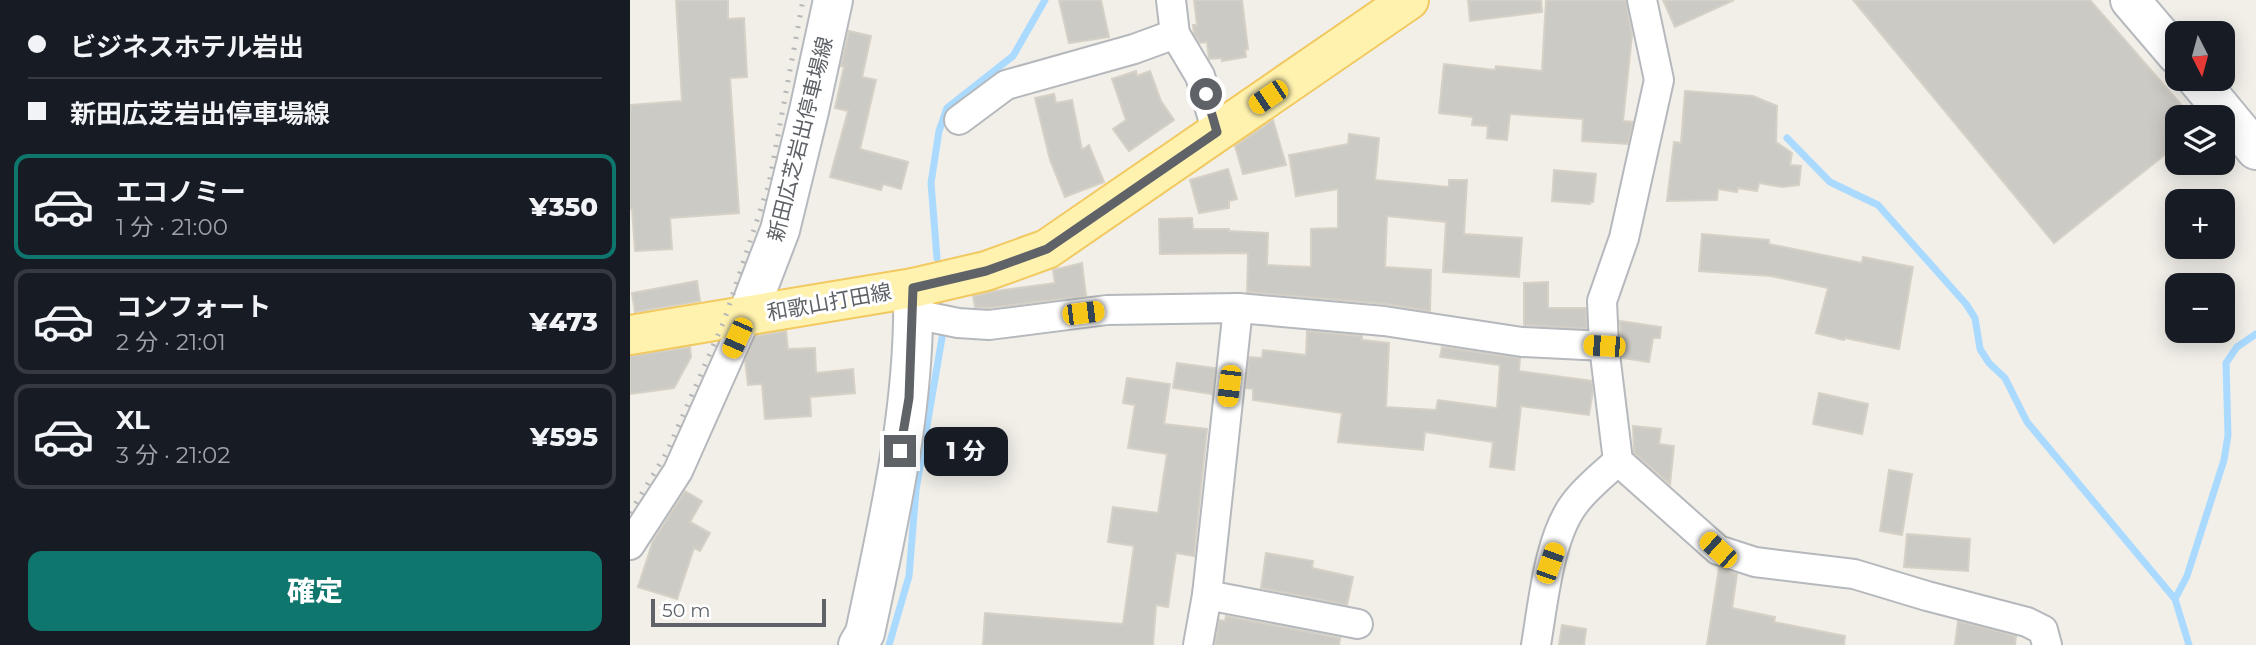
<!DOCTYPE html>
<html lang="ja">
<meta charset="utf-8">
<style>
:root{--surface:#171b24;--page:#242831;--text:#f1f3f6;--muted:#9ea1a6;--line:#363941;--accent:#0f766e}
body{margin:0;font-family:Montserrat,"Noto Sans JP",sans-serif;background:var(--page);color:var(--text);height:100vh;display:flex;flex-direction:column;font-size:26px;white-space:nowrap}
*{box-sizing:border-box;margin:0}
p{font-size:23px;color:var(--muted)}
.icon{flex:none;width:38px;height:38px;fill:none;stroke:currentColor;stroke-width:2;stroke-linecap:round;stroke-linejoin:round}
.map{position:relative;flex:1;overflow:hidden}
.drawer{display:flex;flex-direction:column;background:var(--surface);width:630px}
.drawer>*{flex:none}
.banner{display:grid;align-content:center;height:154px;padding:0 28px;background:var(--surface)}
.needle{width:46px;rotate:174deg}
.tools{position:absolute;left:1535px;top:21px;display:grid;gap:14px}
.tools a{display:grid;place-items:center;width:70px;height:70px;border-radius:14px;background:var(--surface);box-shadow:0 4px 18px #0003;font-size:35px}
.scale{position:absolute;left:21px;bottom:18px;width:175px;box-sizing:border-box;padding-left:7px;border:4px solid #5f6368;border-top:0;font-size:19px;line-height:24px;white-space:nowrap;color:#5f6368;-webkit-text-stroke:5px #fff;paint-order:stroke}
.end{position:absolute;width:32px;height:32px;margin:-16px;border:9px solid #5f6368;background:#fff;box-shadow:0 0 0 4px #fff}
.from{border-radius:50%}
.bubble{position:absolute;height:49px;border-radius:14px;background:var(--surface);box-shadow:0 4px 18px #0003;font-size:23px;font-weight:800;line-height:49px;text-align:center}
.car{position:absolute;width:21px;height:42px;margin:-21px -10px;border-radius:9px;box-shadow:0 0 5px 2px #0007;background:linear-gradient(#f5c518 24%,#345 0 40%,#f5c518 0 76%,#345 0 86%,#f5c518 0)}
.banner b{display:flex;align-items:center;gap:24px;height:66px;font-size:26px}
.banner b+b{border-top:2px solid var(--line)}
.banner i{width:18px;height:18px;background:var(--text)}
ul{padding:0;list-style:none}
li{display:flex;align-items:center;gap:21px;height:105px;margin:0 14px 10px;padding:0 14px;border:4px solid var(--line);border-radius:14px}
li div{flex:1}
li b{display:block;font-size:26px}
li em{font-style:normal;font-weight:800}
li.selected{border-color:var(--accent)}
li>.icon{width:63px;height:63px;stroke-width:1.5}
.primary-button{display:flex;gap:14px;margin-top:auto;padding:14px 28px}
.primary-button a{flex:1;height:80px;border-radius:14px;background:var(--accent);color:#fff;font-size:28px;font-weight:800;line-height:80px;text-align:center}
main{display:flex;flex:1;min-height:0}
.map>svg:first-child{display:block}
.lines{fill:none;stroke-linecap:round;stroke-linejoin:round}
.stream{stroke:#aadaff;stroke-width:7}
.building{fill:#cccac5;stroke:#d6d1c6;stroke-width:2}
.street-casing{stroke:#b5b8bc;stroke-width:32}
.secondary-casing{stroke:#b6babf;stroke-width:42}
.primary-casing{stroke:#f2c960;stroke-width:42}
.street{stroke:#fff;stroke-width:28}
.secondary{stroke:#fff;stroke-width:38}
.primary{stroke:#fff2af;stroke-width:38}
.rail{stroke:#b6b7b8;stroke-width:5;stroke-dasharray:2 9;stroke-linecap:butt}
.route{stroke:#5f6368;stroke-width:9}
.labels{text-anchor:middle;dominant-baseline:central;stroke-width:6;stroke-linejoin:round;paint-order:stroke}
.street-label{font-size:21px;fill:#5f6368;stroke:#fff}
</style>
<main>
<section class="drawer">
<div class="banner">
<b><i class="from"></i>ビジネスホテル岩出</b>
<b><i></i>新田広芝岩出停車場線</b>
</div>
<ul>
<li class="selected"><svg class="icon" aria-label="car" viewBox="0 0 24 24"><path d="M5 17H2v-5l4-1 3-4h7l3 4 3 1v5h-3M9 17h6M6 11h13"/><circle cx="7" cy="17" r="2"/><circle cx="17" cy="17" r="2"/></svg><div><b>エコノミー</b><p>1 分 · 21:00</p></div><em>¥350</em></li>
<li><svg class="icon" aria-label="car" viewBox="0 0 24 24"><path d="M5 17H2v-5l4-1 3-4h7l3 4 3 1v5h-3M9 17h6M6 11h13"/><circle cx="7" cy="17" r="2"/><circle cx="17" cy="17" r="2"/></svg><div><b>コンフォート</b><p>2 分 · 21:01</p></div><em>¥473</em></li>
<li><svg class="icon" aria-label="car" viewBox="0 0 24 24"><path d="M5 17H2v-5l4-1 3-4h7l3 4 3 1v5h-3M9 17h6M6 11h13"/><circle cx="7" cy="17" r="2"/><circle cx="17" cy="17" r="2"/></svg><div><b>XL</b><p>3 分 · 21:02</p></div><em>¥595</em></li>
</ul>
<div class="primary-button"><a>確定</a></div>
</section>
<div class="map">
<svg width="1626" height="645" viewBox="0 0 1626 645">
<rect width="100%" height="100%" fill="#f1efe8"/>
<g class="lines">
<!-- stream -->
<g class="stream">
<polyline points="1157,138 1200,182 1248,205 1336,304 1345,318 1350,349 1359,363 1375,378 1397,422 1545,599 1559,645"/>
<polyline points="307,258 301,183 309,131 317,108 383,56 415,0"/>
<polyline points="1545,599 1557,576 1594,460 1598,435 1596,363 1607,347 1626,334"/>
<polyline points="259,645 279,576 286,490 313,332"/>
</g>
</g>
<!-- building -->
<g class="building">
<polygon points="46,0 98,0 98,19 114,18 117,77 100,78 109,213 40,218 42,249 5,251 2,209 0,209 0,105 52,101"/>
<polygon points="429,0 471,0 479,37 439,43"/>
<polygon points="564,0 612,0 618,49 615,50 616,57 592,61 592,58 579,59 577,42 570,43 564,34 563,25 567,25"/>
<polygon points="838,0 911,0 912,12 840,21"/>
<polygon points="916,0 996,0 1002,35 993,121 1003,122 998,144 952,141 953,119 880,114 877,140 857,138 858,126 842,125 843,117 809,113 814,64 865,70 866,66 912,71"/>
<polygon points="1033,0 1104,0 1045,27"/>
<polygon points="1223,0 1460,0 1562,117 1547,117 1547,145 1424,243"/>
<polygon points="219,31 241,36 232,77 246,80 230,149 278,162 271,189 253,184 251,190 200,177 218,111 205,108 214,67 211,66"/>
<polygon points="506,71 507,76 520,71 531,101 544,120 499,151 483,129 496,120 482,79"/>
<polygon points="1055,91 1123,96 1147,106 1146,142 1162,153 1160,165 1171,166 1169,185 1152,187 1129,183 1127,191 1108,188 1107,192 1088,189 1087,200 1037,201 1044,142 1051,143"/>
<polygon points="424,94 426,103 442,100 452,150 459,145 474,182 435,197 420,160 405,98"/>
<polygon points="643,120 656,165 613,174 605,146"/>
<polygon points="719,134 749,138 745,180 819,187 819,180 837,180 834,234 892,238 889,277 813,272 816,222 757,216 755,267 801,270 800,311 756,304 617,292 618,253 530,254 529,219 562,218 563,229 599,229 599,231 638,233 637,265 681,267 681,229 708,228 708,189 666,196 659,155 718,144"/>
<polygon points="598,169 607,199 599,201 599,208 569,213 560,180"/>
<polygon points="924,170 966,174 963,202 960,202 960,204 922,201"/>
<polygon points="1072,234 1139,240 1139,244 1232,263 1233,257 1283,267 1269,349 1215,338 1214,340 1186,333 1198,288 1141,276 1069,271"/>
<polygon points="452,263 456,296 358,308 345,307 343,296 365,291 425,283 423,270"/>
<polygon points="67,281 70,301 5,312 2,293"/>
<polygon points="918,282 918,308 956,308 957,329 894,325 894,283"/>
<polygon points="990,321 1031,327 1030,338 1023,338 1019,362 992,358"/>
<polygon points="156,331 158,349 185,348 186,373 223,369 225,393 180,397 181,416 135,419 132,384 118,385 115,360 126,336"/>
<polygon points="677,331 732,336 732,340 759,343 756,407 806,410 808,400 867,408 870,365 810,357 812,347 890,358 889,371 962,381 963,390 959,415 891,406 884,470 860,467 863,442 795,432 793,450 708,442 712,413 623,400 623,389 616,388 619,357 632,358 633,350 676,355"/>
<polygon points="60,347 61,357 44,388 0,394 0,356"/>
<polygon points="547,363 585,368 582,394 543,388"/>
<polygon points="497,378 540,384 534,424 577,429 564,556 546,553 538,607 526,605 523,645 353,645 355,613 493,624 504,546 478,542 483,507 528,513 537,454 498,448 505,405 493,403"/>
<polygon points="1189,393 1238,404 1232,434 1183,424"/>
<polygon points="1003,426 1031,429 1029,444 1044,446 1040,484 1004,453"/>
<polygon points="1259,470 1282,474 1272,535 1250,531"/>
<polygon points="55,491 72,501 60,522 80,533 70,551 64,548 47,599 8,587 23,541"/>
<polygon points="1277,534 1340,539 1338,571 1274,567"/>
<polygon points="636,553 683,561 682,568 723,577 717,605 631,588"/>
<polygon points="1089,568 1107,574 1102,608 1145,617 1144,622 1215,636 1214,645 1077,645"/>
<polygon points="596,616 710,638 709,645 585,645 589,620 595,621"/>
<polygon points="1328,621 1386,636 1385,645 1325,645"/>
<polygon points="932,625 956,629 954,645 929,645"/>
</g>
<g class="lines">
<defs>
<g id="street">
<polyline points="541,0 545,34 570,76 587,132"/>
<polyline points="1012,0 1029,80 994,238 972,301 974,346 988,461 1088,550 1125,562 1224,574 1297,596 1397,622 1413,630 1417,645"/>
<polyline points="329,120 376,85 504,49 545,34"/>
<polyline points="284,314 328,323 359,325 477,310 608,308 754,321 892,342 974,346"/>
<polyline points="0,545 48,471 117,316"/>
<polyline points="577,595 728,624"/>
<polyline points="568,645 577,595 608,308"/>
<path d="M906,645c7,-41 13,-109 39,-142 12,-16 29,-29 43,-42"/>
</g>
<g id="secondary">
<polyline points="1500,0 1547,55"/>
<polyline points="1567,79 1626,150"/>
<polyline points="117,316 150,230 179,111 203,0"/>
<path d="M228,645l7,-12c24,-114 51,-228 48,-345"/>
</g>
<polyline id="primary" points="0,335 283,288 356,271 417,249 779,0"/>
</defs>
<!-- street casing -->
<use href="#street" class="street-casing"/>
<!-- secondary casing -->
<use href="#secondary" class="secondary-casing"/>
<!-- primary casing -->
<use href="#primary" class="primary-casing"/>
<!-- street -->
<use href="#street" class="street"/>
<!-- secondary -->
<use href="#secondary" class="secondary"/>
<!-- primary -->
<use href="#primary" class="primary"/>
<!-- rail -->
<polyline class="rail" points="0,513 37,452 94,321 139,184 173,0"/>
</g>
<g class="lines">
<!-- route -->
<polyline class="route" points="270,451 279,398 283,288 356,271 417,249 587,132 576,94"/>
</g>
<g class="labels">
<!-- street labels -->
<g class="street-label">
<text transform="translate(170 139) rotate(-76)">新田広芝岩出停車場線</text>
<text transform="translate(199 302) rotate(-10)">和歌山打田線</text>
</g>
</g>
</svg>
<div class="tools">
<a><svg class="needle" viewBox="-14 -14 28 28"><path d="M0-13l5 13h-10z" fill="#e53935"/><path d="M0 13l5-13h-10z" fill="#9ea1a6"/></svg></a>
<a><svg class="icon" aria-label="layers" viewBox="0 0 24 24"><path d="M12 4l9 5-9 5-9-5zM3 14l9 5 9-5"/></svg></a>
<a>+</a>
<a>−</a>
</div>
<div class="scale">50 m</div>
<i class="end from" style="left:576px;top:94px"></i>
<i class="end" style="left:270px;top:451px"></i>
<div class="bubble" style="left:294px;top:427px;width:84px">1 分</div>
<i class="car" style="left:638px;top:97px;rotate:236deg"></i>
<i class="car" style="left:453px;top:313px;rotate:83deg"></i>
<i class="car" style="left:107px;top:338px;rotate:204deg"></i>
<i class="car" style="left:974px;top:346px;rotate:273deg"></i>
<i class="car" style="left:599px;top:386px;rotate:187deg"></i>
<i class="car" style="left:1088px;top:550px;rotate:312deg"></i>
<i class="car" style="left:920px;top:563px;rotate:19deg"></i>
</div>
</main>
